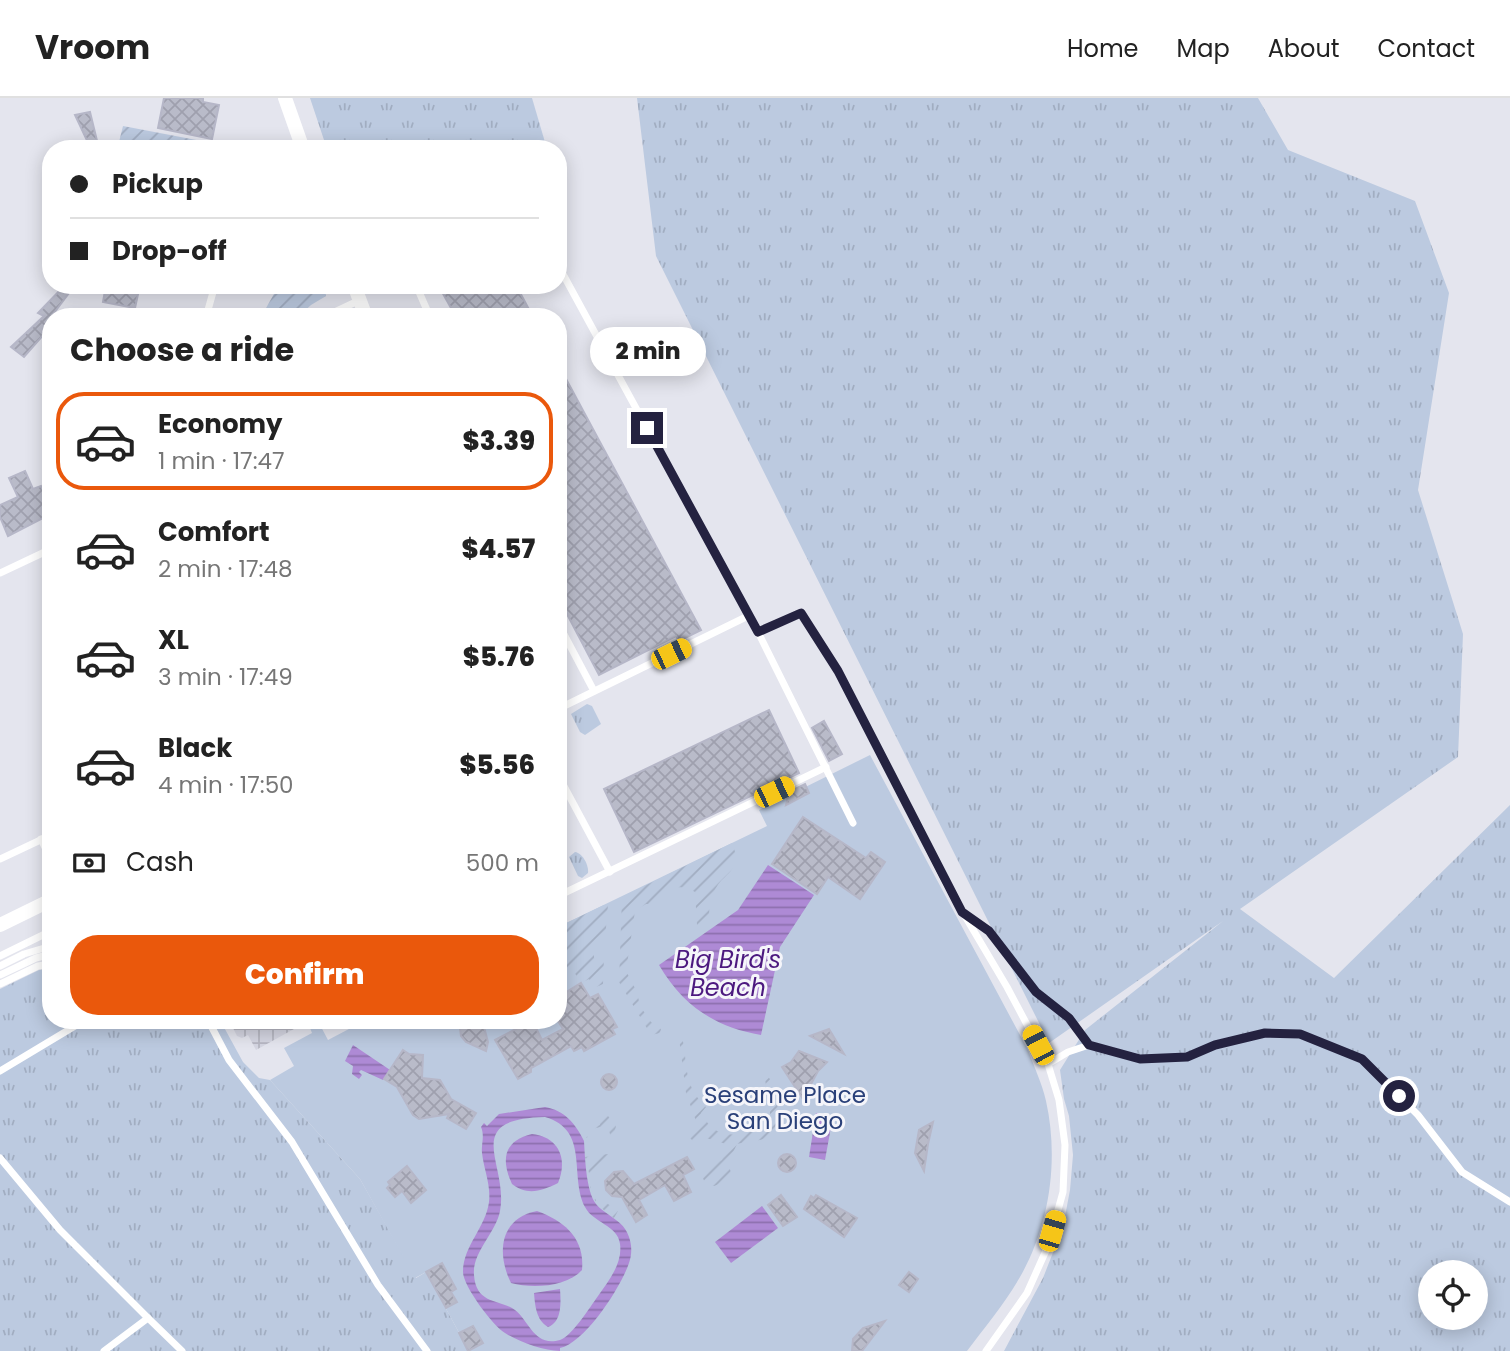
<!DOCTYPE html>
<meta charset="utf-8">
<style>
:root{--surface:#fff;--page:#f6f6f6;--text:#222;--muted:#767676;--line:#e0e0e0;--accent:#ea580c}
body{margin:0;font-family:Poppins,sans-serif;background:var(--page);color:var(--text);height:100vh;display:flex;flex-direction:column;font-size:26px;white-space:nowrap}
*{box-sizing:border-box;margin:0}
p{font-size:23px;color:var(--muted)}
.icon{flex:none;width:38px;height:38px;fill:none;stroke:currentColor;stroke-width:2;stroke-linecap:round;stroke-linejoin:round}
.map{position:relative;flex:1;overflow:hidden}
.sheet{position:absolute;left:42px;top:210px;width:525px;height:721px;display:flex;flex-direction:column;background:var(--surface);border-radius:28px;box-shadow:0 4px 18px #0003}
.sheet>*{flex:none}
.top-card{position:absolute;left:42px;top:42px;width:525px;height:154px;border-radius:28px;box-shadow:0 4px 18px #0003;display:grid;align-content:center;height:154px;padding:0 28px;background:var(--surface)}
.fabs{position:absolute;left:1418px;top:1162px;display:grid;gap:14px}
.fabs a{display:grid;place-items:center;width:70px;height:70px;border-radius:50%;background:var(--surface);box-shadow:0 4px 18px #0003;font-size:35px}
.end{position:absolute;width:32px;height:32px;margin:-16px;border:9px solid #242240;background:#fff;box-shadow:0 0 0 4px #fff}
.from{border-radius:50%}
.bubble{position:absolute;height:49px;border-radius:24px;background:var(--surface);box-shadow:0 4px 18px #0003;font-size:23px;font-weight:800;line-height:49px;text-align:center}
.car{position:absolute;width:21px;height:42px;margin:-21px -10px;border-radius:9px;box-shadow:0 0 5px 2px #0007;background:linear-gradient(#f5c518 24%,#345 0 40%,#f5c518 0 76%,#345 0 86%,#f5c518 0)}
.top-card b{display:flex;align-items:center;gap:24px;height:66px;font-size:26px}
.top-card b+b{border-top:2px solid var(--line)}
.top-card i{width:18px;height:18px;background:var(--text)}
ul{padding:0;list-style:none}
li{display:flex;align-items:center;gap:21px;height:98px;margin:0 14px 10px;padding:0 14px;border:4px solid transparent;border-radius:28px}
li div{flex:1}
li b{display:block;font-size:26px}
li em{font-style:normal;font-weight:800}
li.on{border-color:var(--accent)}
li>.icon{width:63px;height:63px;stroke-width:1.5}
h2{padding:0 28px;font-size:32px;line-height:84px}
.pay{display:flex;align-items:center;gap:18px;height:77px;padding:0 28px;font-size:26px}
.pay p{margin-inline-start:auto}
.cta{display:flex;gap:14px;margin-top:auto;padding:14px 28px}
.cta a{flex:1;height:80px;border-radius:28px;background:var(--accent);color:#fff;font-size:28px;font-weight:800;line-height:80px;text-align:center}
header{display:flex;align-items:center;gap:42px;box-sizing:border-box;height:98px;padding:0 35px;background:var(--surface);border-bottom:2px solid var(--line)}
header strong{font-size:33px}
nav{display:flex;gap:38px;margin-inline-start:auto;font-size:24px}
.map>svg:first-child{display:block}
.industrial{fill:url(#industrial-grid)}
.grass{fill:url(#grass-tufts);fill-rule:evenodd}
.park{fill:#bccae0}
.garden{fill:url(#garden-furrows)}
.water{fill:url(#water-rules);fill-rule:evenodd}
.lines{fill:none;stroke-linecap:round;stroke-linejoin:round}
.stream{stroke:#ae8ad5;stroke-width:4.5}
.building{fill:url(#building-cross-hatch);stroke:#b6b7c8;stroke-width:2}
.lane{stroke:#fff;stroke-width:7}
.street{stroke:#fff;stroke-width:14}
.route{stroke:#242240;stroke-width:9}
.labels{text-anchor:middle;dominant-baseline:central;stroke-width:6;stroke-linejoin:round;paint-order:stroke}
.park-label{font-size:23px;fill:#2a4079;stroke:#f5f5fa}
.water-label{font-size:24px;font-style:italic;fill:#4c197f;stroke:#f5f5fa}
</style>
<header>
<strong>Vroom</strong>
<nav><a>Home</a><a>Map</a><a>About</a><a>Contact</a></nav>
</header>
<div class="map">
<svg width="1510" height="1253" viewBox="0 0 1510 1253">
<defs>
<pattern id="industrial-grid" width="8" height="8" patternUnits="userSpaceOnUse" patternTransform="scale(1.75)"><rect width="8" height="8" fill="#d5d6e2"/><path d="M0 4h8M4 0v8" fill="none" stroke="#b7b7c3"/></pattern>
<pattern id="grass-tufts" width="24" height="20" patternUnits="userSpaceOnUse" patternTransform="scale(1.75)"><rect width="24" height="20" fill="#bccae0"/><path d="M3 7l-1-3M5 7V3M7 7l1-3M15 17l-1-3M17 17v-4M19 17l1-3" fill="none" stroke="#a1adc1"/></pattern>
<pattern id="garden-furrows" width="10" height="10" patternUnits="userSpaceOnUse" patternTransform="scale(1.75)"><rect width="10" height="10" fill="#bccae0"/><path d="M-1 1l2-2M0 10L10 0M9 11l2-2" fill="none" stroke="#a1adc1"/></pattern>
<pattern id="water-rules" width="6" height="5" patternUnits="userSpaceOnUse" patternTransform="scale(1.75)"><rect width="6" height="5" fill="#ae8ad5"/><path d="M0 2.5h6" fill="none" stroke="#8d70ae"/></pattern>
<pattern id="building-cross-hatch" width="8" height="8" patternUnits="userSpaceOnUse" patternTransform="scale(1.75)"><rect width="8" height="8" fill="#b9bbc9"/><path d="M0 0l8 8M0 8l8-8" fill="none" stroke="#9fa0ae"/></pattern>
</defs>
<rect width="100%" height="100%" fill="#e4e5ee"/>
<!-- industrial -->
<polygon class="industrial" points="229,922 301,922 303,926 256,952 248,937 242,940 237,938"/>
<!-- grass -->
<g class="grass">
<polygon points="310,0 532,0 547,51 327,51"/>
<path d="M637,0h621l30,52 127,51 34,92 -31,197 45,144 -5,123 -218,152 94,69 176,-173v546h-506l39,-73 20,-51 7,-37 3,-35 -4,-39 -5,-17 -4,-29 25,-40 138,-109 -174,122 -393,-787zM1430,1174h45v46h-45z"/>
<polygon points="587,606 592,608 601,626 585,637 580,634 571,616"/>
<path d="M575,754c8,1 14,14 13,21l-6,5 -4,-2 -9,-19z"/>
<polygon points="51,871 51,922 220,922 243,964 259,980 270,982 360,1081 416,1180 426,1174 469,1253 0,1253 0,891 39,872"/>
</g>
<!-- park -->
<path class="park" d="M870,657l158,295c6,17 14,33 18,51 13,58 4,124 -26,176 -15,26 -35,50 -53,74h-498l-43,-79 -11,6 -55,-99 -90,-99 24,-14 -10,-18 28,-15 -2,-5 9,-5 9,17 38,-20h192v-93l209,-101 -8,-16z"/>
<!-- garden -->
<g class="garden">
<polygon points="123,28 212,45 210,51 159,51 119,44"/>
<polygon points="279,187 329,187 325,189 326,198 311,207 298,219 261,219"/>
<path d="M732,745c2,5 4,11 4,16 -1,8 -6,13 -11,18 -13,11 -18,30 -15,45l-13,3 -2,-33c-18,-11 -30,-1 -43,12h-6l-11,7 -9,60 11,21 3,14 11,16 10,7 -1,4 -9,2 -32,-53 3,-85z"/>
<polygon points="604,807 608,807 605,841 594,844 594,860 604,860 603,886 594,890 589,881 581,885 571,869 560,872 558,829"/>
<path d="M681,935c8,28 0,51 25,74l-5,6c16,30 37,22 65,15l4,-3v-12l-5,-34 2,-4c10,12 17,46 3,60 -7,7 -23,6 -33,9l-9,19 5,16 -19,7 -8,-1 -4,-9 4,-11 16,-5 4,-16 -20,-6 -2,3 -10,1 -4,-4 1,-11 5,-6 -10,-28 -7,-55z"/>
<polygon points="601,1015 608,1018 616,1028 614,1037 611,1039 608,1030 600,1029 589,1032 587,1040 583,1038 582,1032 600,1027 597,1017"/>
<path d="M608,1056l3,2 -1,3 -14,10 -6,18 8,18 3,2 4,-5 13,9 -4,7c-33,-24 -18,-28 -29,-61z"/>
</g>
<!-- water -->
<g class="water">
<path d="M768,767l46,30 -34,52 -19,88c-46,-8 -78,-29 -102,-70l79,-55z"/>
<polygon points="353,947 402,980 398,988 385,980 383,982 361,972 359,974 362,977 359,981 352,976 353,968 345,963"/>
<path d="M545,1009c19,3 31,17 39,34 1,16 2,50 12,63 10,12 28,16 33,33 3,9 3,17 0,26 -8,24 -44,80 -69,85v3c-16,0 -41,-9 -55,-18 -12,-7 -42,-47 -42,-61 0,-26 23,-45 26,-70 2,-17 -5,-32 -7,-49 -1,-9 3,-17 -1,-26l3,-4 3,3 12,-12zM545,1019c45,13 24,58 40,90 8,16 33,18 35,37 3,19 -12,38 -22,52 -8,11 -26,40 -38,44 -26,7 -30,-18 -45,-30 -15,-11 -39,-5 -41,-35 -2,-23 22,-42 26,-64 9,-47 -41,-92 45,-94z"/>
<polygon points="816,1015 833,1018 825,1062 809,1059"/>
<path d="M532,1036c27,3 36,25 26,49 -16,8 -31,13 -46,1 -11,-24 -9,-43 20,-50z"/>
<polygon points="762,1108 778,1130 731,1165 715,1144"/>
<path d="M537,1113c27,10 48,27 45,59 -15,17 -50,19 -71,13 -15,-30 -11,-65 26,-72z"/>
<path d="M560,1191c1,14 2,33 -12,38 -12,-7 -13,-22 -14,-34z"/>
</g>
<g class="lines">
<!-- stream -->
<polyline class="stream" points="558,100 562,99"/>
</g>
<!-- building -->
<g class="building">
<polygon points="164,0 203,0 203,4 219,7 212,41 158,30"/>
<polygon points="90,14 99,51 91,51 75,17"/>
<polygon points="65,187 75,187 51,219 42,234 45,235 24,259 11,249 44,218 38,215"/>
<polygon points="106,187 140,187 135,210 103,204"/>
<polygon points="455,187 516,187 533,219 456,219 442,194"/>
<polygon points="558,266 701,532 679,543 676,538 599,577 558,499"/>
<polygon points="25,373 33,391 41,388 47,400 51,398 51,416 8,438 0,419 0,407 18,399 9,380"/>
<polygon points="769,612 799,675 634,754 604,691"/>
<polygon points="824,623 842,656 829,663 812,630"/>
<polygon points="805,686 809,695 786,707 789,694"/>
<polygon points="803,719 866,760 871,754 885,764 860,801 828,779 817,796 772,766"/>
<polygon points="581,885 590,900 598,896 617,929 612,931 615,936 584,953 582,949 574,953 571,948 531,970 531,974 518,981 495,942 516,931 511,922 532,922 542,942 563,931 558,923 558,915 567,910 560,898"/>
<polygon points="475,922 484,929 488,944 486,953 466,944 461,938 460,930 466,924"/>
<polygon points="829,931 844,956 810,938"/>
<polygon points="403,952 409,956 423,957 422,980 440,982 451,1001 476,1015 466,1031 447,1020 449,1016 419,1021 413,1017 397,989 384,981"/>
<polygon points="799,953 827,964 818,973 803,1001 782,969 791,964"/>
<circle cx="609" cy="984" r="8"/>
<polygon points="933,1024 928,1046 924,1073 915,1055 919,1032"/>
<circle cx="787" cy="1065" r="9"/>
<polygon points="687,1059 694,1071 683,1077 691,1094 674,1103 665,1087 639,1102 647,1117 636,1124 622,1099 612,1098 606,1092 605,1083 614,1074 623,1073 634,1086"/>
<polygon points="407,1068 426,1092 411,1105 402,1093 395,1099 387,1090 390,1087 388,1084"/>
<polygon points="781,1097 797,1119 783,1128 768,1107"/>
<polygon points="816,1097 857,1120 844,1139 804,1111 811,1098 814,1100"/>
<polygon points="442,1165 456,1191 451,1194 457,1204 446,1210 426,1174"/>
<polygon points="909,1174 918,1181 909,1194 899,1187"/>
<polygon points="885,1223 862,1253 852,1253 853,1241 863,1230"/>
<polygon points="473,1228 483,1245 468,1253 459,1235"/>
</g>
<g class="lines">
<!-- lane -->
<g class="lane">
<polyline points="558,167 758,534 853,725"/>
<polyline points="416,187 430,219"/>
<polyline points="206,219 215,187"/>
<polyline points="324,219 360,202"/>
<polyline points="0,475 51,451"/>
<polyline points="558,525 594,593"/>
<polyline points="758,534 801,515 838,573 946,786 1007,889 1048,966 1059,1002 1065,1047 1063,1094 1048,1148 1027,1195 986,1253"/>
<polyline points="558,611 748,518"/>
<polyline points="558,677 610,774"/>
<polyline points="41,741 51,762"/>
<polyline points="0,761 51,737"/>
<polyline points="558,798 826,669"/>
<polyline points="967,817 989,833 1036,894 1069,920 1089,947 1140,961 1187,959 1215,947 1265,935 1300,936 1362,961 1418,1017 1462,1074 1510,1104"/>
<polyline points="0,858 51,833"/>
<polyline points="0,868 24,856 51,848"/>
<polyline points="0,877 36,860 51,856"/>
<polyline points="0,886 38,868 51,866"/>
<polyline points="208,922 229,962 292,1044 378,1187 427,1253"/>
<polyline points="1048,966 1068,954 1089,947"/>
<polyline points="0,973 85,922"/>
<polyline points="0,1060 60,1132 148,1220 104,1253"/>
<polyline points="148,1220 182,1253"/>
</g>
<!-- street -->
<g class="street">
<polyline points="285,0 303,51"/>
<polyline points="354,187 366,219"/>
<polyline points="0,827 51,802"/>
</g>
</g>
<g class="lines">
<!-- route -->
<polyline class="route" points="647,330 758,534 801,515 838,573 962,814 989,833 1036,894 1069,920 1089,947 1140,961 1187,959 1215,947 1265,935 1300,936 1362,961 1399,998"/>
</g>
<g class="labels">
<!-- park labels -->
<g class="park-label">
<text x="785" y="997">Sesame Place<tspan x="785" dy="26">San Diego</tspan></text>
</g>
<!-- water labels -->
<g class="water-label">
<text x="728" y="861">Big Bird's<tspan x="728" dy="28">Beach</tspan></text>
</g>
</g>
</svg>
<div class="fabs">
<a><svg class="icon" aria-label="locate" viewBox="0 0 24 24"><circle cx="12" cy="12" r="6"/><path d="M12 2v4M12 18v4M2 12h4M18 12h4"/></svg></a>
</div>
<i class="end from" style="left:1399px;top:998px"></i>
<i class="end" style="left:647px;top:330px"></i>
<div class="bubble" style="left:590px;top:229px;width:116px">2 min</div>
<i class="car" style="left:671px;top:556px;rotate:64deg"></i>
<i class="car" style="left:774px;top:694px;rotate:64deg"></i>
<i class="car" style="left:1038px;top:947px;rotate:332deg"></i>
<i class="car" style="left:1052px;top:1133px;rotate:16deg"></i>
<div class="top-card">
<b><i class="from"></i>Pickup</b>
<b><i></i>Drop-off</b>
</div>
<section class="sheet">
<h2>Choose a ride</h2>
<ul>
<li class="on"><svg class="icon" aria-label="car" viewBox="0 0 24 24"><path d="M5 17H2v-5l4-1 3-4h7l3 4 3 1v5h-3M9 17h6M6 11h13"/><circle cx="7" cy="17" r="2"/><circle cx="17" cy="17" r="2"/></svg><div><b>Economy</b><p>1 min · 17:47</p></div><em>$3.39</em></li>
<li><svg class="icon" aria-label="car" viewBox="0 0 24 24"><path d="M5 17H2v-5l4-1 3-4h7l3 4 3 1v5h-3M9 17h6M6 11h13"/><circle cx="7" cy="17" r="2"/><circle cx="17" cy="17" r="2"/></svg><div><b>Comfort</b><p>2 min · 17:48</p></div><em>$4.57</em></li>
<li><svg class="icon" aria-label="car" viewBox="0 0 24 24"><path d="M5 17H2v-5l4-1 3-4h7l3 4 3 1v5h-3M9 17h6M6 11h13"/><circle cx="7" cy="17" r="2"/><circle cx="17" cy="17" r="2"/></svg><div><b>XL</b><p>3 min · 17:49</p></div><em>$5.76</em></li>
<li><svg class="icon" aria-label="car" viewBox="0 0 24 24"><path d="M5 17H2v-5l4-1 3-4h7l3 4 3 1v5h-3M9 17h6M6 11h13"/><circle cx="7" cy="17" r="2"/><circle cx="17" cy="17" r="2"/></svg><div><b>Black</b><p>4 min · 17:50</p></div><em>$5.56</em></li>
</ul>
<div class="pay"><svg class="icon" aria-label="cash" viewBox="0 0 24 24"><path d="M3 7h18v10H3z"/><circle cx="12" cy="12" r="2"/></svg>Cash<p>500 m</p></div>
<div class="cta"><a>Confirm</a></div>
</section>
</div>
